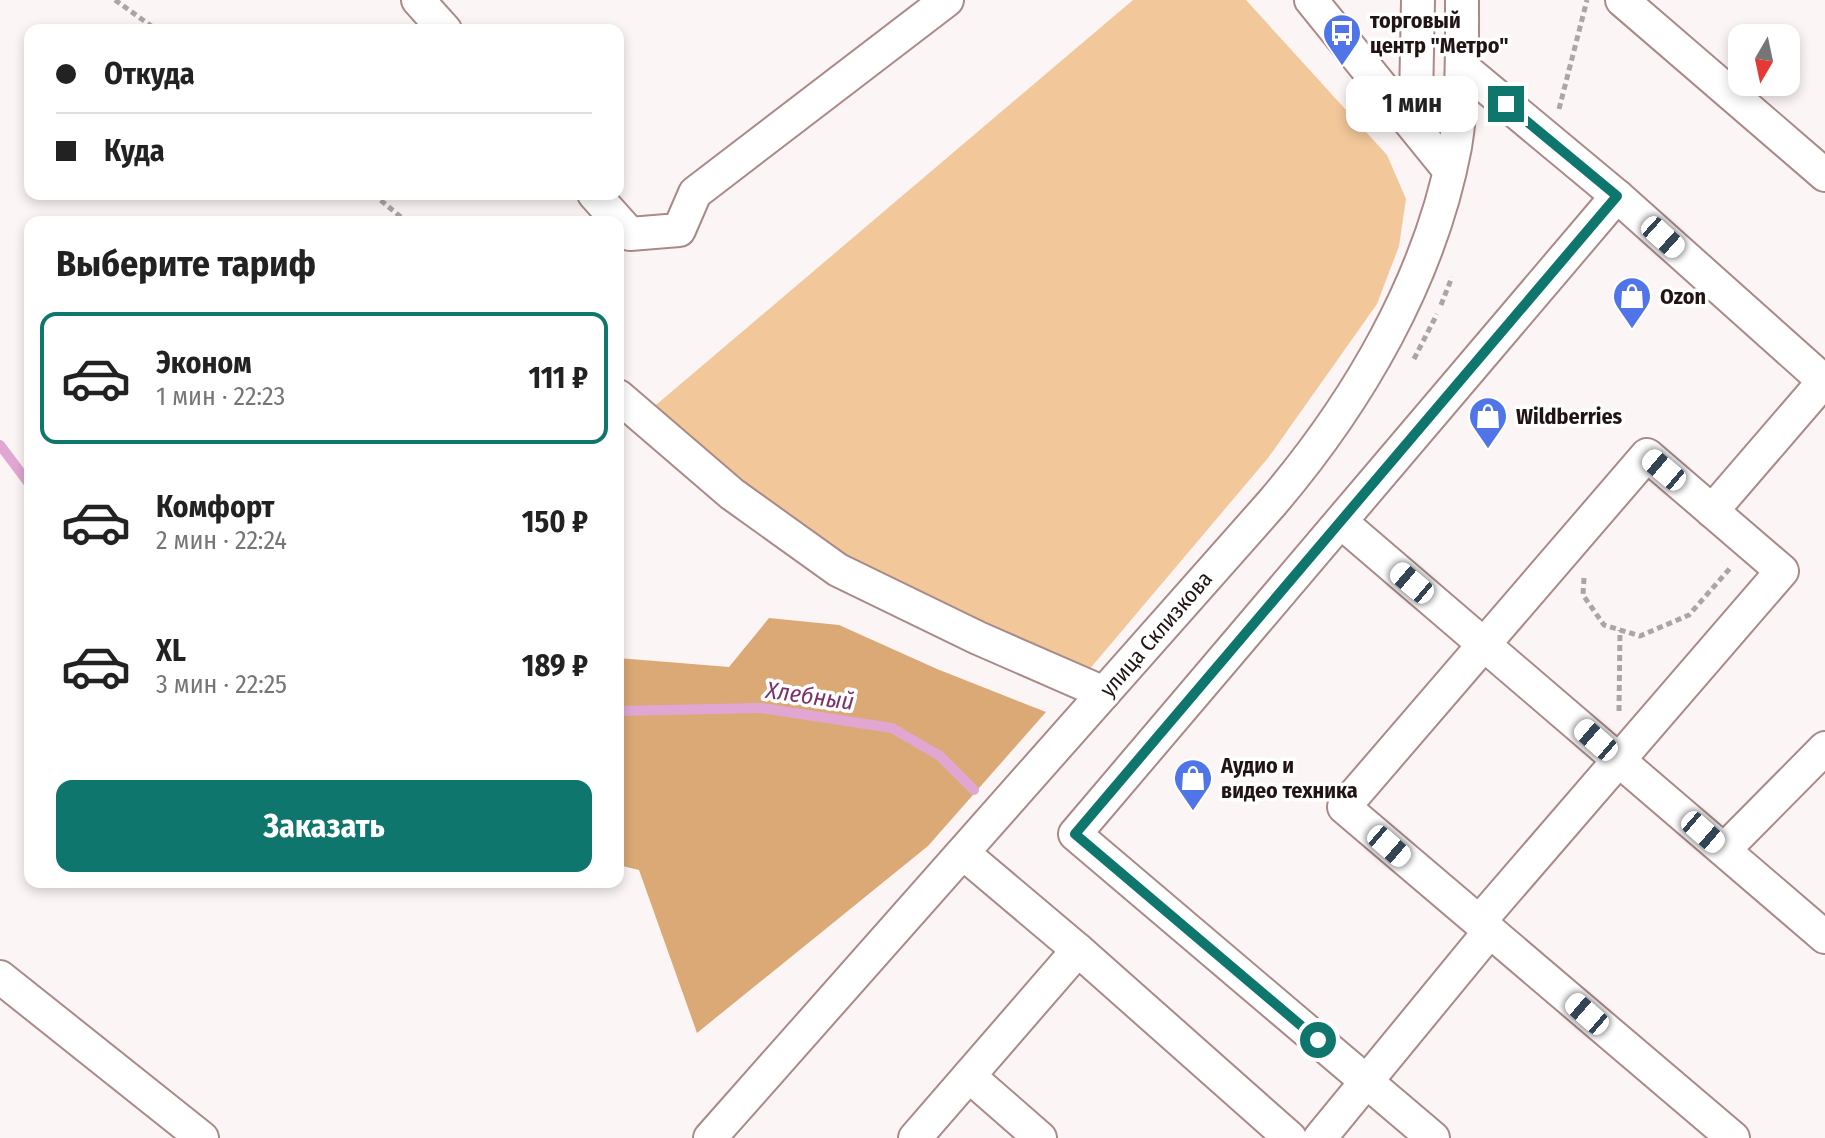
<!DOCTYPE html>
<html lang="ru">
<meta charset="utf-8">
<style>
:root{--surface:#fff;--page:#f6f6f6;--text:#222;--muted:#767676;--line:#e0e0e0;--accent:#0f766e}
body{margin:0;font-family:"Fira Sans Condensed",sans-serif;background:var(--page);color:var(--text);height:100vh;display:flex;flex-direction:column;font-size:30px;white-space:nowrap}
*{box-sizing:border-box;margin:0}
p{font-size:26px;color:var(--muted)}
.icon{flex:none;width:44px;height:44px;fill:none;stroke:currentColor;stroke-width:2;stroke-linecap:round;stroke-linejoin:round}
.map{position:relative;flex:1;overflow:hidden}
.drawer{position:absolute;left:24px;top:216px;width:600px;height:672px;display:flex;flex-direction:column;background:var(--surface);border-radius:16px;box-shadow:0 4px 12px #0003}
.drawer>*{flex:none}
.banner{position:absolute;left:24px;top:24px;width:600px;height:176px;border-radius:16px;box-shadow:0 4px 12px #0003;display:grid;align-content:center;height:176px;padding:0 32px;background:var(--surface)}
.needle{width:52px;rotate:189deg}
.tools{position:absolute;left:1728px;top:24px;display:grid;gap:16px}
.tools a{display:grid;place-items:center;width:72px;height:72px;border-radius:16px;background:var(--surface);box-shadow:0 4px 12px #0003;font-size:40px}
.end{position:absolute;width:36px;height:36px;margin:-18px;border:10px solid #0f766e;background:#fff;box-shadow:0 0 0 4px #fff}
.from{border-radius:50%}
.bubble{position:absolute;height:56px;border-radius:16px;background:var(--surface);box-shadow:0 4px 12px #0003;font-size:26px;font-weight:700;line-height:56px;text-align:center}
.car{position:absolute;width:24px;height:48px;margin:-24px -12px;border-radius:10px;box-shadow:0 0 6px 2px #0007;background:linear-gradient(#fff 24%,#345 0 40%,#fff 0 76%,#345 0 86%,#fff 0)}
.banner b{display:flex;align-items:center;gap:28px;height:76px;font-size:30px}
.banner b+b{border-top:2px solid var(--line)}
.banner i{width:20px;height:20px;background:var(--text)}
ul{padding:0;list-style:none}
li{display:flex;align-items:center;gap:24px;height:132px;margin:0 16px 12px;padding:0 16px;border:4px solid transparent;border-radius:16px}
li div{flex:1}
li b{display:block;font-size:30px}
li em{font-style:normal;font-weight:700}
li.selected{border-color:var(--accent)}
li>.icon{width:72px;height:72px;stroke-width:1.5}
h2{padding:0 32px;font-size:36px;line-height:96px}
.primary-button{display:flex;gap:16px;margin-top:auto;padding:16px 32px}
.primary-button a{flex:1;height:92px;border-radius:16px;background:var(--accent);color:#fff;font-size:32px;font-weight:700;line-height:92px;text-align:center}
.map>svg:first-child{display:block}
.green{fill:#f2c79a}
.forest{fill:#daa975}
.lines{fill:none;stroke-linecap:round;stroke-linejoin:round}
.stream{stroke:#e1a7d2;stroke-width:10}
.minor-casing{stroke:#a98a88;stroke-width:36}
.path{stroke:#ada5a5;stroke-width:5;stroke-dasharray:6 4;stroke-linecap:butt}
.minor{stroke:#fff;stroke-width:32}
.route{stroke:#0f766e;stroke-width:10}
.labels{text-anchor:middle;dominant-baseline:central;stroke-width:7;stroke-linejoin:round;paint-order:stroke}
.poi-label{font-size:22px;font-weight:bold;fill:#201514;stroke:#fff;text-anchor:start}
.street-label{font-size:22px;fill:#201514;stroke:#fff}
.water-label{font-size:24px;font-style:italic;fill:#78336a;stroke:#fff}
</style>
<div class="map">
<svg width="1825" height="1138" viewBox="0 0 1825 1138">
<rect width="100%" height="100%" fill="#fcf5f5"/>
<!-- green -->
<polygon class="green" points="1133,0 1246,0 1387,155 1406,199 1399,246 1377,304 1268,458 1088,671 836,553 650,410"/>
<!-- forest -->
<polygon class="forest" points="769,618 839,625 937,669 1046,712 928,846 697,1033 639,870 618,865 618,658 729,667"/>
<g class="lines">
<!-- stream -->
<g class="stream">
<polyline points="0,445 30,485"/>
<polyline points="618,711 761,708 892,728 940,756 974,790"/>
</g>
<defs>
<g id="minor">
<polyline points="418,0 445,30"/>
<polyline points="1311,0 1449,170"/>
<polyline points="1622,0 1825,175"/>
<polyline points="1462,67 1617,196 1825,382"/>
<polyline points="1413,125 1416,101 1418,0"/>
<polyline points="594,194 630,234 679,230 695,193 947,0"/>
<polyline points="618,396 732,494 838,570 978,638 1104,693"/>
<polyline points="1712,511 1824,381"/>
<polyline points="1341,522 1825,937"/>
<polyline points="1724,850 1825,748"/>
<polyline points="963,853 1078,950 1290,1138"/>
<polyline points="1479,922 1782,571 1647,455 1344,807 1733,1138"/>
<polyline points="0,977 202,1138"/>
<polyline points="969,1076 1040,1138"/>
<path d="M710,1138l562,-635c86,-101 158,-224 183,-356 8,-48 7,-98 7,-147"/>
<polyline points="915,1138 1078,950"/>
<polyline points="1320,1138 1490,931"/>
<polyline points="1433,1138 1075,834 1617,196"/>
</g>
</defs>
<!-- minor casing -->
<use href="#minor" class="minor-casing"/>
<!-- path -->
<g class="path">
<polyline points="115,0 157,30"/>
<polyline points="1559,109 1587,0"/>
<polyline points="373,194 407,222"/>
<polyline points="1441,305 1452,277"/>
<polyline points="1414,359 1437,314"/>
<polyline points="1584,578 1583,595 1604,625 1640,636 1689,615 1732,566"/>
<polyline points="1619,711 1620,630"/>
</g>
<!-- minor -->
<use href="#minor" class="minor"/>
</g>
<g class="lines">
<!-- route -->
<polyline class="route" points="1318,1040 1075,834 1617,196 1506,104"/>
</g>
<!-- icons -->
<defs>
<symbol id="bus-pin" viewBox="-11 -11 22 30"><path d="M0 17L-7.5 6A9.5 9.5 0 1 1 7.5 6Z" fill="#5075e9" stroke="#fff"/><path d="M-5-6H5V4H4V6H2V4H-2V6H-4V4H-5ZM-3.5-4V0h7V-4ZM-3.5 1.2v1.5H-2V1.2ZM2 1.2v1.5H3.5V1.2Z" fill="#fff"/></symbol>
<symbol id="shop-pin" viewBox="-11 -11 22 30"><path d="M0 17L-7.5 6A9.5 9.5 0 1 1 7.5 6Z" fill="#5075e9" stroke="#fff"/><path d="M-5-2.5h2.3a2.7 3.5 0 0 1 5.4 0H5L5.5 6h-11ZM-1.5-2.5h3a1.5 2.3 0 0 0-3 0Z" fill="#fff"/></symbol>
</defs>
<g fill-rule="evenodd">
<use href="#bus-pin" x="1320" y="11" width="44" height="60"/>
<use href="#shop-pin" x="1610" y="274" width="44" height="60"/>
<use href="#shop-pin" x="1466" y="394" width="44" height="60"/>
<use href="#shop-pin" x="1171" y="756" width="44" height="60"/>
</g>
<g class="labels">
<!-- poi labels -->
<g class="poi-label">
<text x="1370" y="20">торговый<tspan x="1370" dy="25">центр "Метро"</tspan></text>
<text x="1660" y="296">Ozon</text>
<text x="1516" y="416">Wildberries</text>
<text x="1221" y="765">Аудио и<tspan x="1221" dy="25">видео техника</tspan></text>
</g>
<!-- street labels -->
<g class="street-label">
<text transform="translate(1156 634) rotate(-49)">улица Склизкова</text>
</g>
<!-- water labels -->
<g class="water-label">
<text transform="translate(810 696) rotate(8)">Хлебный</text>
</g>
</g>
</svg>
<div class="tools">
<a><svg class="needle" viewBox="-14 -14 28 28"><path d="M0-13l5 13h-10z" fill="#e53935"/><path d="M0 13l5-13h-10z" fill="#767676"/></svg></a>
</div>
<i class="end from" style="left:1318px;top:1040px"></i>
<i class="end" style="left:1506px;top:104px"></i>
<div class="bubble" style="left:1346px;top:76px;width:132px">1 мин</div>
<i class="car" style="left:1663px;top:237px;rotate:132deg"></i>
<i class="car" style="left:1664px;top:470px;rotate:310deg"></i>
<i class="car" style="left:1412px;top:583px;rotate:310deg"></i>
<i class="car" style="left:1596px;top:740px;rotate:311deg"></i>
<i class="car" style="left:1703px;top:832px;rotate:131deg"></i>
<i class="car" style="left:1389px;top:846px;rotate:131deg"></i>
<i class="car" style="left:1587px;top:1014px;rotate:311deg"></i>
<div class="banner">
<b><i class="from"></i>Откуда</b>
<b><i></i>Куда</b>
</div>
<section class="drawer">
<h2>Выберите тариф</h2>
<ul>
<li class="selected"><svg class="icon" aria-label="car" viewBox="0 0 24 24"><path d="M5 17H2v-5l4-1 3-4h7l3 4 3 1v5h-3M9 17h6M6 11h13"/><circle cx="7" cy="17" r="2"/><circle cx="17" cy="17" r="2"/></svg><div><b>Эконом</b><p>1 мин · 22:23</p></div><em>111 ₽</em></li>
<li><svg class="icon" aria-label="car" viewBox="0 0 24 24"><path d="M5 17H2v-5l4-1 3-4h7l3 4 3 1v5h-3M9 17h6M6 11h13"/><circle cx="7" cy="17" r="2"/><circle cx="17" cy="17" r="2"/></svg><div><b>Комфорт</b><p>2 мин · 22:24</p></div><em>150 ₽</em></li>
<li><svg class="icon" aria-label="car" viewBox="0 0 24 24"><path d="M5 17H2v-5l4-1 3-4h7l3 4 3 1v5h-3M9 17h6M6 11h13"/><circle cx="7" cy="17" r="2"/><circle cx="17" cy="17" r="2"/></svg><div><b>XL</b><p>3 мин · 22:25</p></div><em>189 ₽</em></li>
</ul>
<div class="primary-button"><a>Заказать</a></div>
</section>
</div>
